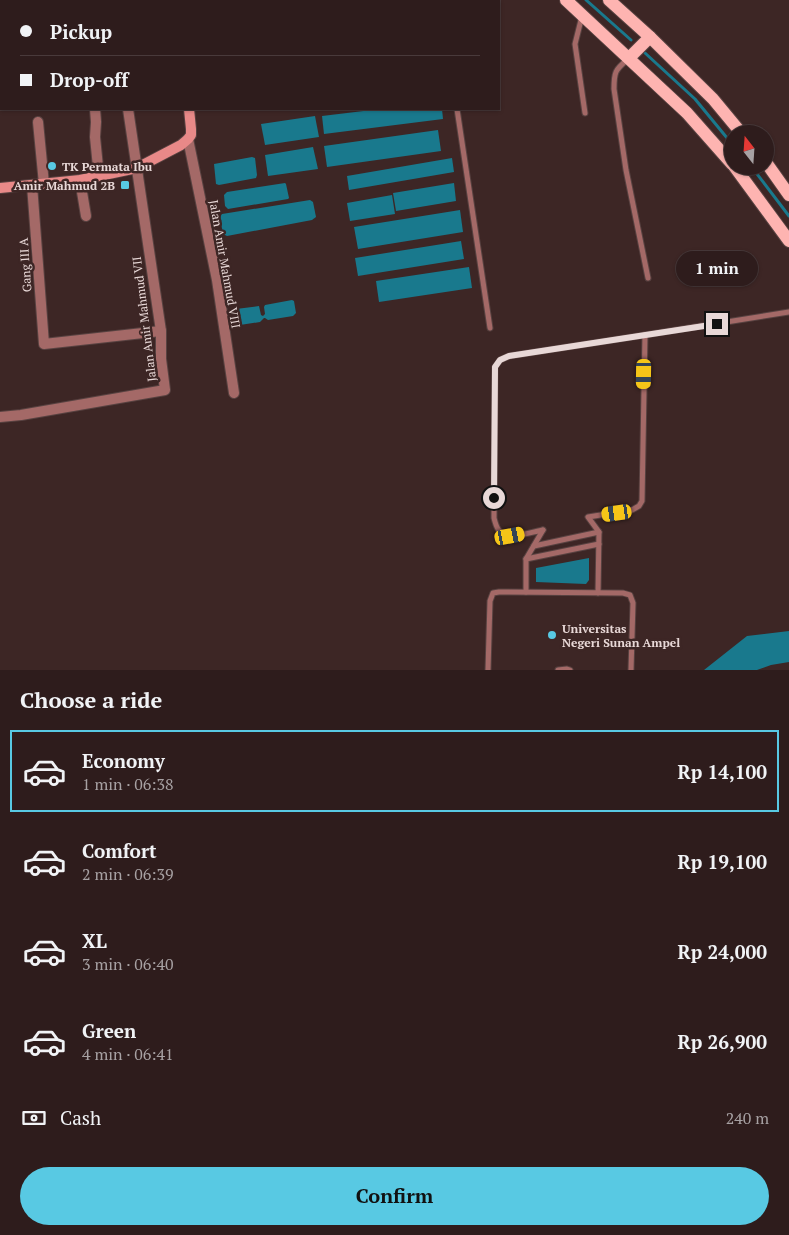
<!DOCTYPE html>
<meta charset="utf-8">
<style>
:root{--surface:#2e1c1c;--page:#3a2929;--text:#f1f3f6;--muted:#a7a1a3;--line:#493a3b;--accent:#58c9e3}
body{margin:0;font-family:"PT Serif",serif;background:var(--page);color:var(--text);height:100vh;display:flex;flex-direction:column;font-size:19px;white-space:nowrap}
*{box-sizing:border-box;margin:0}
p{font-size:16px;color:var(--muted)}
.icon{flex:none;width:28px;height:28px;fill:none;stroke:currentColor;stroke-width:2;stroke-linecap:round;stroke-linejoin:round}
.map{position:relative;height:670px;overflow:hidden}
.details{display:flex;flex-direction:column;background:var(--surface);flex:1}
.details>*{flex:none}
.hud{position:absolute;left:0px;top:0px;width:500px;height:110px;box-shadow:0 1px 4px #0004,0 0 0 1px var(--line);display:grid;align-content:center;height:110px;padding:0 20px;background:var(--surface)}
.needle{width:32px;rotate:343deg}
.tools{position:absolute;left:724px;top:125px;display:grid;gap:10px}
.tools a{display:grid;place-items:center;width:50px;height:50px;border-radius:50%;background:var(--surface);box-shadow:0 1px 4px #0004,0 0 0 1px var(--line);font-size:25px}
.end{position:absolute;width:22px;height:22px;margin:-11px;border:6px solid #e8d8d7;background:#111;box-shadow:0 0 0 2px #111}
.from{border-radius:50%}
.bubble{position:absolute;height:35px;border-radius:18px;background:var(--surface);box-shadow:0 1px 4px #0004,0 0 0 1px var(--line);font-size:16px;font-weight:700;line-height:35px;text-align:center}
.car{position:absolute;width:15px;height:30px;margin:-15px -8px;border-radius:6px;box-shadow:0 0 4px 1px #0007;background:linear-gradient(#f5c518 24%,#345 0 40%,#f5c518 0 76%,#345 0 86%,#f5c518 0)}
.hud b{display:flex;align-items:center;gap:18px;height:48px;font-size:19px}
.hud b+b{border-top:1px solid var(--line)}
.hud i{width:12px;height:12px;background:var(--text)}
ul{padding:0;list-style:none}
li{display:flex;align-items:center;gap:15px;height:82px;margin:0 10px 8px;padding:0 10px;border:2px solid transparent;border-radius:0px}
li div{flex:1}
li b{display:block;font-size:19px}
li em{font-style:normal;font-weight:700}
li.on{border-color:var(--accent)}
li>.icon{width:45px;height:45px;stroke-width:1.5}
h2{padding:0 20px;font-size:22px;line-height:60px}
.pay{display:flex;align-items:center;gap:12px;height:55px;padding:0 20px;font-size:19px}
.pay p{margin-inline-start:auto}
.action{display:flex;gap:10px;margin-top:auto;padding:10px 20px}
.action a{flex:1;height:58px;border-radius:30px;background:var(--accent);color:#111;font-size:20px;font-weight:700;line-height:58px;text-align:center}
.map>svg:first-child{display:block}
.water{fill:#19798d}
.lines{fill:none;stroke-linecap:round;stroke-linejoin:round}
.stream{stroke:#19798d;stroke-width:3}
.lane-casing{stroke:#584241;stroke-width:7}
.street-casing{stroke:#584241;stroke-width:12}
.secondary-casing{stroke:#584241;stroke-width:12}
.primary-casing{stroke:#584241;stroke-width:14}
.lane{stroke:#a46967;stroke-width:5}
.street{stroke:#a46967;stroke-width:10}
.secondary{stroke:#e88988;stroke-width:10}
.primary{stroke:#feb4b1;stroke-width:12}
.route{stroke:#e8d8d7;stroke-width:6}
.poi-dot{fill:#58c9e3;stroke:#3d2625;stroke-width:2}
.labels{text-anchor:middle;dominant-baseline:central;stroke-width:5;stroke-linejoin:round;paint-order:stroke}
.poi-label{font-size:12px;font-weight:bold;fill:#e8d8d7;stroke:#3d2625;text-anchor:start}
.street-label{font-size:12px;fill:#e8d8d7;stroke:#3d2625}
</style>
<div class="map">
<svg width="789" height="670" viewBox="0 0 789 670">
<rect width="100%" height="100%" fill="#3d2625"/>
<!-- water -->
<g class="water">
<polygon points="380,109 442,109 443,119 324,134 322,116"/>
<polygon points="315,116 319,137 265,145 261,124"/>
<polygon points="438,130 441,151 327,167 324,146"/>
<polygon points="313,147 318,169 268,176 265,155"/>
<polygon points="252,157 255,158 257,175 256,178 219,185 216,184 214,164"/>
<polygon points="452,158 454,172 349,190 347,176"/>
<polygon points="285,183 286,184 289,198 288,199 228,209 225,206 224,195 227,192"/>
<polygon points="454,183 456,201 396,211 393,193"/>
<polygon points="392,195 395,214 350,221 347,203"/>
<polygon points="310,200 313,202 316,217 312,220 227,236 223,234 220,217 222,214"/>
<polygon points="460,210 463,232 358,249 354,227"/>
<polygon points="461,241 464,259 358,276 355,258"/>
<polygon points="469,267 472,288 379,302 376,281"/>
<polygon points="292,300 294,301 296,313 293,316 268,320 265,318 264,318 260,322 240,325 237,323 235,312 236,309 259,306 261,315 263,316 265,314 264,307 265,305"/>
<polygon points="589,558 589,580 586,584 536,582 536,568"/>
<polygon points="789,631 789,662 771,665 757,670 704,670 747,636"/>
</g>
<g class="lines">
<!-- stream -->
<g class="stream">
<polyline points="586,0 631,40"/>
<polyline points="645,53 695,99 732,144"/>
<polyline points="751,166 789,216"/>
</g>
<defs>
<g id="lane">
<polyline points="346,0 346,1"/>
<polyline points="437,0 437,1"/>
<polyline points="441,0 442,1"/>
<polyline points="582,16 575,44 585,113"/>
<path d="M628,59c-13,11 -14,13 -14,30l12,81 22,108"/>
<polyline points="457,109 490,328"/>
<path d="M543,530c-12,2 -38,12 -45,-1 -2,-3 -3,-7 -4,-11l1,-151 5,-7 9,-4 136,-21 144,-23"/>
<polyline points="534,546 599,532"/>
<polyline points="526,559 599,544"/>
<polyline points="526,592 526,559 543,530"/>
<polyline points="598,593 599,532 588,517 632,510 639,506 642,501 645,335"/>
<polyline points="488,670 490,601 493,593 499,592 623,593 630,595 633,603 631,670"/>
<polyline points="558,670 567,669 570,670"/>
</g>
<g id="street">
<polyline points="111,0 111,1"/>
<polyline points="181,0 181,1"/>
<polyline points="0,52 1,52"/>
<polyline points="95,109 96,122 95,137 99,177"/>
<polyline points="38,122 44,184"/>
<polyline points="188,139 217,280 234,393"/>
<polyline points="80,180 86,216"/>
<polyline points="32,185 44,344 161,331"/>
<polyline points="0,417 21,415 165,390 161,359 161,331 128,109"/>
</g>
<g id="secondary">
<polyline points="265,1 274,0"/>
<polyline points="0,188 80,180 137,168 181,145 188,139 191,135 191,129 189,109"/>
</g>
<g id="primary">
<polyline points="566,0 687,113 732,164"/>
<polyline points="609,0 650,37 713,99 742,134"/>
<polyline points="629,58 650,37"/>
<polyline points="765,161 789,195"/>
<polyline points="734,166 789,241"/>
</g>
</defs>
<!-- lane casing -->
<use href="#lane" class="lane-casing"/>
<!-- street casing -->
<use href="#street" class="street-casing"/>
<!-- secondary casing -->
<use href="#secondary" class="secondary-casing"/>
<!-- primary casing -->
<use href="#primary" class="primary-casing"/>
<!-- lane -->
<use href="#lane" class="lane"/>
<!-- street -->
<use href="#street" class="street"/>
<!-- secondary -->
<use href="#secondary" class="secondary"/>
<!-- primary -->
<use href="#primary" class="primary"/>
</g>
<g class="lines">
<!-- route -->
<polyline class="route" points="494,498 495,367 500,360 509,356 717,324"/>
</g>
<!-- markers -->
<g class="poi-dot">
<circle cx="52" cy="166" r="5"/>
<rect x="120" y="180" width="10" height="10" rx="2.5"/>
<circle cx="552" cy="635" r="5"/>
</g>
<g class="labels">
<!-- poi labels -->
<g class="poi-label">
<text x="62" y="166">TK Permata Ibu</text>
<text x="115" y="185" text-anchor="end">Amir Mahmud 2B</text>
<text x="562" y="628">Universitas<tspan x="562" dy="14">Negeri Sunan Ampel</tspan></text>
</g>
<!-- street labels -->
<g class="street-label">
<text transform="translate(225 264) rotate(80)">Jalan Amir Mahmud VIII</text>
<text transform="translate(25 265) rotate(-94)">Gang III A</text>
<text transform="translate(144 319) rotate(-97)">Jalan Amir Mahmud VII</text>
</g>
</g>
</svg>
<div class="tools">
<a><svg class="needle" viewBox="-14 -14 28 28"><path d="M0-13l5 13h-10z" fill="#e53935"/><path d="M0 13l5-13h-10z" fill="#a7a1a3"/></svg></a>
</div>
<i class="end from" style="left:494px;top:498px"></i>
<i class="end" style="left:717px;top:324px"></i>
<div class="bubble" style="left:676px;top:251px;width:82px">1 min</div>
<i class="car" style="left:644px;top:374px;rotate:181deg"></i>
<i class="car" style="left:617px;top:513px;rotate:262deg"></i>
<i class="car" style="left:510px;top:536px;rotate:79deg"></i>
<div class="hud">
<b><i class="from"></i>Pickup</b>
<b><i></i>Drop-off</b>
</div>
</div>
<section class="details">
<h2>Choose a ride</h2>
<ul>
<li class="on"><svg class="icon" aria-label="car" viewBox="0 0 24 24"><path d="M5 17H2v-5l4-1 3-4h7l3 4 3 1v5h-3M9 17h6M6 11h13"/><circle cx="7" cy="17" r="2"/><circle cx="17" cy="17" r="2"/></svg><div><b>Economy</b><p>1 min · 06:38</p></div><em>Rp 14,100</em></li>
<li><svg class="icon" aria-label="car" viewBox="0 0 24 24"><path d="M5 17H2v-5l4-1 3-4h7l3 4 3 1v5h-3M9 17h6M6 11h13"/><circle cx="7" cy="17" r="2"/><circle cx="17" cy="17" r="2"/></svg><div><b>Comfort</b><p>2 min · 06:39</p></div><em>Rp 19,100</em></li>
<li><svg class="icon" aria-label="car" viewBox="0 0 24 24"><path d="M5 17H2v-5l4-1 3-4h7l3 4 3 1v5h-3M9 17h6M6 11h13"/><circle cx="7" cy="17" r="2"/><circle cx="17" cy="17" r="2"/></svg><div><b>XL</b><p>3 min · 06:40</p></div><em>Rp 24,000</em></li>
<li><svg class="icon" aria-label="car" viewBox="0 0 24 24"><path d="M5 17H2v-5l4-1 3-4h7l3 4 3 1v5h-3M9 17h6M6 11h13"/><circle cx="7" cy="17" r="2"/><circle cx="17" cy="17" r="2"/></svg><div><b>Green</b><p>4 min · 06:41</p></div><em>Rp 26,900</em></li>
</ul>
<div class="pay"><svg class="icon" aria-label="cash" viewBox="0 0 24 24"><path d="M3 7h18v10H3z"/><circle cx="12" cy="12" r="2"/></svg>Cash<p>240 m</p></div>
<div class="action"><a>Confirm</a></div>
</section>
